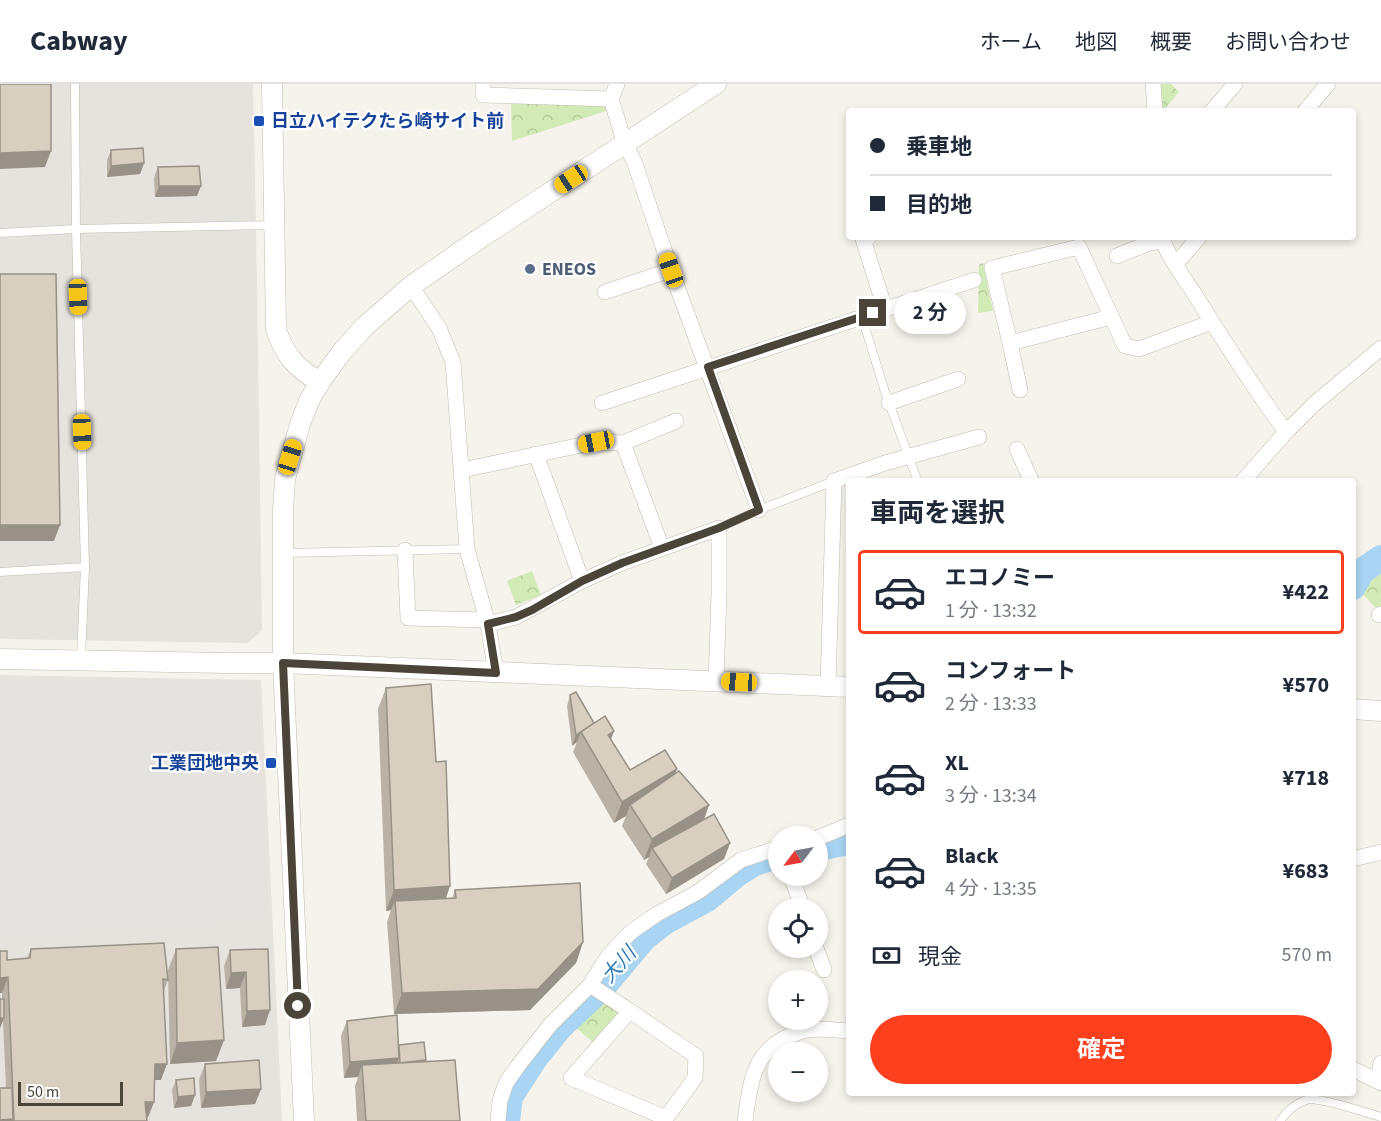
<!DOCTYPE html>
<html lang="ja">
<meta charset="utf-8">
<style>
:root{--surface:#fff;--page:#f6f6f7;--text:#1f2937;--muted:#747a83;--line:#e0e1e3;--accent:#fc3f1d}
body{margin:0;font-family:"Source Sans 3","Noto Sans JP",sans-serif;background:var(--page);color:var(--text);height:100vh;display:flex;flex-direction:column;font-size:22px;white-space:nowrap}
*{box-sizing:border-box;margin:0}
p{font-size:20px;color:var(--muted)}
.icon{flex:none;width:33px;height:33px;fill:none;stroke:currentColor;stroke-width:2;stroke-linecap:round;stroke-linejoin:round}
.map{position:relative;flex:1;overflow:hidden}
.drawer{position:absolute;left:846px;top:394px;width:510px;height:618px;display:flex;flex-direction:column;background:var(--surface);border-radius:6px;box-shadow:0 3px 9px #0003}
.drawer>*{flex:none}
.guide{position:absolute;left:846px;top:24px;width:510px;height:132px;border-radius:6px;box-shadow:0 3px 9px #0003;display:grid;align-content:center;height:132px;padding:0 24px;background:var(--surface)}
.needle{width:39px;rotate:238deg}
.controls{position:absolute;left:768px;top:742px;display:grid;gap:12px}
.controls a{display:grid;place-items:center;width:60px;height:60px;border-radius:50%;background:var(--surface);box-shadow:0 3px 9px #0003;font-size:30px}
.scale{position:absolute;left:18px;bottom:15px;width:105px;box-sizing:border-box;padding-left:6px;border:3px solid #4b4439;border-top:0;font-size:16px;line-height:21px;white-space:nowrap;color:#4b4439;-webkit-text-stroke:4px #fff;paint-order:stroke}
.end{position:absolute;width:27px;height:27px;margin:-14px;border:8px solid #4b4439;background:#fff;box-shadow:0 0 0 3px #fff}
.from{border-radius:50%}
.bubble{position:absolute;height:42px;border-radius:21px;background:var(--surface);box-shadow:0 3px 9px #0003;font-size:20px;font-weight:700;line-height:42px;text-align:center}
.car{position:absolute;width:18px;height:36px;margin:-18px -9px;border-radius:8px;box-shadow:0 0 4px 2px #0007;background:linear-gradient(#f5c518 24%,#345 0 40%,#f5c518 0 76%,#345 0 86%,#f5c518 0)}
.guide b{display:flex;align-items:center;gap:21px;height:57px;font-size:22px}
.guide b+b{border-top:2px solid var(--line)}
.guide i{width:15px;height:15px;background:var(--text)}
ul{padding:0;list-style:none}
li{display:flex;align-items:center;gap:18px;height:84px;margin:0 12px 9px;padding:0 12px;border:3px solid transparent;border-radius:6px}
li div{flex:1}
li b{display:block;font-size:22px}
li em{font-style:normal;font-weight:700}
li.active{border-color:var(--accent)}
li>.icon{width:54px;height:54px;stroke-width:1.5}
h2{padding:0 24px;font-size:27px;line-height:72px}
.pay{display:flex;align-items:center;gap:15px;height:66px;padding:0 24px;font-size:22px}
.pay p{margin-inline-start:auto}
.cta{display:flex;gap:12px;margin-top:auto;padding:12px 24px}
.cta a{flex:1;height:69px;border-radius:36px;background:var(--accent);color:#fff;font-size:24px;font-weight:700;line-height:69px;text-align:center}
header{display:flex;align-items:center;gap:36px;box-sizing:border-box;height:84px;padding:0 30px;background:var(--surface);border-bottom:2px solid var(--line)}
header strong{font-size:28px}
nav{display:flex;gap:33px;margin-inline-start:auto;font-size:21px}
.map>svg:first-child{display:block}
.industrial{fill:#e6e2dd}
.park{fill:url(#park-crowns)}
.parking{fill:#e5e3e0}
.lines{fill:none;stroke-linecap:round;stroke-linejoin:round}
.river{stroke:#a9d4f2;stroke-width:26}
.service-casing{stroke:#c2bbae;stroke-width:9}
.minor-casing{stroke:#c2bbae;stroke-width:16}
.tertiary-casing{stroke:#c2bbae;stroke-width:21}
.service{stroke:#fff;stroke-width:8}
.minor{stroke:#fff;stroke-width:15}
.tertiary{stroke:#fff;stroke-width:20}
.wall{fill:#bab2a6}
.shaded-wall{fill:#979187}
.building{fill:#d8cfc1;stroke:#979187;stroke-width:1.5}
.route{stroke:#4b4439;stroke-width:8}
.transit-dot{fill:#1a4fb4;stroke:#fff;stroke-width:2}
.service-dot{fill:#5c6f8a;stroke:#fff;stroke-width:2}
.labels{text-anchor:middle;dominant-baseline:central;stroke-width:4.5;stroke-linejoin:round;paint-order:stroke}
.transit-label{font-size:18px;font-weight:bold;fill:#164399;stroke:#fff;text-anchor:start}
.service-label{font-size:18px;font-weight:bold;fill:#4e5e75;stroke:#fff;text-anchor:start}
.water-label{font-size:20px;font-style:italic;fill:#2e7ab2;stroke:#fff}
</style>
<header>
<strong>Cabway</strong>
<nav><a>ホーム</a><a>地図</a><a>概要</a><a>お問い合わせ</a></nav>
</header>
<div class="map">
<svg width="1381" height="1037" viewBox="0 0 1381 1037">
<defs>
<pattern id="park-crowns" width="20" height="18" patternUnits="userSpaceOnUse" patternTransform="scale(1.5)"><rect width="20" height="18" fill="#d2eab5"/><path d="M2 6a3 3 0 1 1 6 0M12 15a3 3 0 1 1 6 0" fill="none" stroke="#b6ca9c"/></pattern>
</defs>
<rect width="100%" height="100%" fill="#f6f3ec"/>
<!-- industrial -->
<g class="industrial">
<polygon points="0,0 253,0 257,198 262,546 248,559 0,555"/>
<polygon points="0,591 261,596 282,1037 0,1037"/>
</g>
<!-- park -->
<g class="park">
<polygon points="1158,0 1171,0 1179,8 1163,27 1161,27"/>
<polygon points="511,15 603,18 606,27 512,57"/>
<polygon points="983,179 993,227 978,229 979,181"/>
<polygon points="1381,483 1381,523 1377,525 1357,504 1366,494"/>
<polygon points="532,487 541,511 516,521 507,497"/>
<polygon points="600,908 620,923 622,934 597,962 572,940"/>
</g>
<!-- parking -->
<polygon class="parking" points="0,600 252,601 265,835 0,850"/>
<g class="lines">
<!-- river -->
<g class="river">
<polyline points="1353,503 1362,487 1381,474"/>
<polyline points="818,764 849,758"/>
<polyline points="507,1037 510,1013 535,974 560,943 604,902 644,854 666,837 707,815 737,790 753,780 778,771"/>
</g>
<defs>
<g id="service">
<polyline points="75,0 76,145 85,483 81,574"/>
<polyline points="0,149 76,145 274,141"/>
<polyline points="862,233 885,308 918,398"/>
<polyline points="719,444 759,426 834,397"/>
<polyline points="285,469 467,465"/>
<polyline points="0,488 85,483"/>
<path d="M1280,1037c6,-9 15,-17 26,-21 11,-4 61,13 75,17"/>
</g>
<g id="minor">
<polyline points="483,0 483,11 611,15"/>
<polyline points="617,0 611,15 625,60 634,77 671,186 759,426"/>
<polyline points="1153,0 1155,27"/>
<polyline points="1212,27 1235,0"/>
<polyline points="1305,27 1328,0"/>
<polyline points="869,153 863,155 885,225"/>
<path d="M1162,153c4,17 22,41 32,56 29,47 59,94 92,139"/>
<polyline points="1117,172 1149,159 1163,157"/>
<polyline points="1176,180 1199,153"/>
<polyline points="411,202 439,244 453,278 467,465 488,540 496,589"/>
<polyline points="605,208 671,186"/>
<polyline points="1111,233 1010,259 992,184 1079,163 1125,262 1139,265 1212,238"/>
<polyline points="1010,259 1020,306"/>
<polyline points="602,319 974,196"/>
<polyline points="889,319 958,295"/>
<polyline points="623,359 676,337"/>
<polyline points="1017,365 1032,398"/>
<polyline points="536,370 582,497"/>
<polyline points="462,386 596,358 623,359 662,464"/>
<polyline points="1242,398 1286,348 1313,321 1381,264"/>
<polyline points="405,466 408,534 487,536"/>
<polyline points="1379,531 1381,530"/>
<polyline points="488,540 516,533 582,497 622,479 719,444 719,510 716,597"/>
<polyline points="828,602 834,397 885,379 979,353"/>
<polyline points="818,754 849,741"/>
<polyline points="1353,775 1381,768"/>
<polyline points="791,792 803,825"/>
<polyline points="816,864 824,886"/>
<polyline points="590,901 630,927"/>
<polygon points="630,927 696,972 695,994 666,1034 571,994"/>
<polyline points="1353,985 1381,999"/>
<polyline points="1378,997 1381,979"/>
<polyline points="498,1037 500,1017 506,999 518,982 550,941 590,901 609,871 631,848 657,830 698,808 741,776 778,764"/>
<path d="M745,1037c5,-34 6,-66 40,-83 7,-3 15,-7 22,-8 13,-2 29,0 42,1"/>
</g>
<g id="tertiary">
<path d="M272,0l4,245c8,26 21,40 44,53"/>
<polyline points="0,575 226,579 283,579 849,603"/>
<polyline points="1353,625 1381,627"/>
<polyline points="304,1037 283,579 283,426 285,395 300,340 310,315 320,298 341,269 364,243 411,202 479,155 716,0"/>
</g>
</defs>
<!-- service casing -->
<use href="#service" class="service-casing"/>
<!-- minor casing -->
<use href="#minor" class="minor-casing"/>
<!-- tertiary casing -->
<use href="#tertiary" class="tertiary-casing"/>
<!-- service -->
<use href="#service" class="service"/>
<!-- minor -->
<use href="#minor" class="minor"/>
<!-- tertiary -->
<use href="#tertiary" class="tertiary"/>
</g>
<!-- wall -->
<g class="wall">
<polygon points="111,66 144,79 140,90 107,93 107,76"/>
<polygon points="158,83 197,112 155,113 154,94"/>
<polygon points="386,604 436,678 446,815 452,815 455,806 583,858 576,879 530,926 394,930 387,838 391,826 386,827 378,625"/>
<polygon points="570,611 594,639 614,647 611,655 630,686 675,690 704,735 730,759 724,775 666,810 646,780 649,773 644,776 622,742 626,732 614,739 573,668 577,658 572,662 567,622"/>
<polygon points="31,865 168,896 163,909 161,996 155,996 154,1018 148,1033 147,1034 147,1037 0,1037 6,1004 3,937 0,944 0,915 2,915 2,909 0,909 0,867 7,876 27,874"/>
<polygon points="176,865 224,956 216,977 170,980 168,886"/>
<polygon points="268,865 265,941 242,943 240,904 226,905 224,882 230,866"/>
<polygon points="347,937 398,963 399,961 426,976 425,978 460,1037 357,1037 355,1002 358,993 344,994 341,952"/>
<polygon points="205,980 261,1005 255,1020 201,1024 199,996"/>
<polygon points="176,996 195,1011 191,1022 174,1024 172,1006"/>
</g>
<!-- shaded-wall -->
<g class="shaded-wall">
<polygon points="51,67 45,83 0,85 0,69"/>
<polygon points="144,79 140,90 107,93 111,82"/>
<polygon points="159,102 201,102 197,112 155,113"/>
<polygon points="0,441 60,441 54,457 0,457"/>
<polygon points="614,647 606,668 608,651"/>
<polygon points="581,648 577,658 572,662 576,651"/>
<polygon points="677,685 669,706 630,721 626,732 614,739 622,718"/>
<polygon points="709,721 702,742 652,764 649,773 644,776 652,755"/>
<polygon points="730,759 724,775 666,810 672,794"/>
<polygon points="450,802 443,823 395,817 391,826 386,827 394,806"/>
<polygon points="583,858 576,879 530,926 394,930 402,909"/>
<polygon points="246,888 240,904 226,905 231,889"/>
<polygon points="8,893 2,909 0,909 0,894"/>
<polygon points="270,926 265,941 242,943 247,927"/>
<polygon points="0,934 4,934 0,944"/>
<polygon points="224,956 216,977 170,980 177,959"/>
<polygon points="399,974 393,990 362,981 358,993 344,994 350,978"/>
<polygon points="155,980 167,980 161,996 150,996"/>
<polygon points="261,1005 255,1020 201,1024 206,1008"/>
<polygon points="195,1011 191,1022 174,1024 178,1013"/>
<polygon points="145,1018 154,1018 148,1033 140,1034"/>
<polygon points="13,1035 13,1037 0,1037 0,1036"/>
</g>
<!-- building -->
<g class="building">
<polygon points="0,0 51,0 51,67 0,69"/>
<polygon points="143,64 144,79 111,82 111,66"/>
<polygon points="199,82 201,102 159,102 158,83"/>
<polygon points="0,190 56,190 60,441 0,441"/>
<polygon points="431,600 436,678 446,677 450,802 394,806 386,604"/>
<polygon points="576,608 594,639 576,651 570,611"/>
<polygon points="605,632 614,647 608,651 630,686 665,666 677,685 622,718 581,648"/>
<polygon points="679,687 709,721 652,755 630,721"/>
<polygon points="714,730 730,759 672,794 652,764"/>
<polygon points="580,799 583,858 538,905 402,909 395,817 456,814 455,806"/>
<polygon points="164,859 168,896 163,895 167,980 155,980 154,1018 145,1018 147,1037 14,1037 8,893 0,894 0,867 7,867 7,876 30,874 31,865"/>
<polygon points="218,863 224,956 177,959 176,865"/>
<polygon points="268,865 270,926 247,927 246,888 231,889 230,866"/>
<rect x="0" y="915" width="4" height="19"/>
<polygon points="397,931 399,974 350,978 347,937"/>
<polygon points="424,958 426,976 400,979 399,961"/>
<polygon points="259,976 261,1005 206,1008 205,980"/>
<polygon points="455,976 460,1037 366,1037 362,981"/>
<polygon points="194,994 195,1011 178,1013 176,996"/>
<polygon points="0,1004 12,1004 13,1035 0,1036"/>
</g>
<g class="lines">
<!-- route -->
<polyline class="route" points="298,922 283,579 496,589 488,540 516,533 532,526 582,497 622,479 719,444 759,426 708,283 873,229"/>
</g>
<!-- markers -->
<g class="transit-dot">
<rect x="253" y="31" width="12" height="12" rx="3"/>
<rect x="265" y="673" width="12" height="12" rx="3"/>
</g>
<circle class="service-dot" cx="530" cy="185" r="6"/>
<g class="labels">
<!-- transit labels -->
<g class="transit-label">
<text x="271" y="37">日立ハイテクたら崎サイト前</text>
<text x="259" y="679" text-anchor="end">工業団地中央</text>
</g>
<!-- service labels -->
<g class="service-label">
<text x="542" y="185">ENEOS</text>
</g>
<!-- water labels -->
<g class="water-label">
<text transform="translate(619 881) rotate(-48)">大川</text>
</g>
</g>
</svg>
<div class="controls">
<a><svg class="needle" viewBox="-14 -14 28 28"><path d="M0-13l5 13h-10z" fill="#e53935"/><path d="M0 13l5-13h-10z" fill="#747a83"/></svg></a>
<a><svg class="icon" aria-label="locate" viewBox="0 0 24 24"><circle cx="12" cy="12" r="6"/><path d="M12 2v4M12 18v4M2 12h4M18 12h4"/></svg></a>
<a>+</a>
<a>−</a>
</div>
<div class="scale">50 m</div>
<i class="end from" style="left:298px;top:922px"></i>
<i class="end" style="left:873px;top:229px"></i>
<div class="bubble" style="left:894px;top:208px;width:72px">2 分</div>
<i class="car" style="left:571px;top:95px;rotate:237deg"></i>
<i class="car" style="left:671px;top:186px;rotate:341deg"></i>
<i class="car" style="left:78px;top:213px;rotate:178deg"></i>
<i class="car" style="left:82px;top:348px;rotate:178deg"></i>
<i class="car" style="left:596px;top:358px;rotate:259deg"></i>
<i class="car" style="left:290px;top:373px;rotate:17deg"></i>
<i class="car" style="left:739px;top:598px;rotate:273deg"></i>
<div class="guide">
<b><i class="from"></i>乗車地</b>
<b><i></i>目的地</b>
</div>
<section class="drawer">
<h2>車両を選択</h2>
<ul>
<li class="active"><svg class="icon" aria-label="car" viewBox="0 0 24 24"><path d="M5 17H2v-5l4-1 3-4h7l3 4 3 1v5h-3M9 17h6M6 11h13"/><circle cx="7" cy="17" r="2"/><circle cx="17" cy="17" r="2"/></svg><div><b>エコノミー</b><p>1 分 · 13:32</p></div><em>¥422</em></li>
<li><svg class="icon" aria-label="car" viewBox="0 0 24 24"><path d="M5 17H2v-5l4-1 3-4h7l3 4 3 1v5h-3M9 17h6M6 11h13"/><circle cx="7" cy="17" r="2"/><circle cx="17" cy="17" r="2"/></svg><div><b>コンフォート</b><p>2 分 · 13:33</p></div><em>¥570</em></li>
<li><svg class="icon" aria-label="car" viewBox="0 0 24 24"><path d="M5 17H2v-5l4-1 3-4h7l3 4 3 1v5h-3M9 17h6M6 11h13"/><circle cx="7" cy="17" r="2"/><circle cx="17" cy="17" r="2"/></svg><div><b>XL</b><p>3 分 · 13:34</p></div><em>¥718</em></li>
<li><svg class="icon" aria-label="car" viewBox="0 0 24 24"><path d="M5 17H2v-5l4-1 3-4h7l3 4 3 1v5h-3M9 17h6M6 11h13"/><circle cx="7" cy="17" r="2"/><circle cx="17" cy="17" r="2"/></svg><div><b>Black</b><p>4 分 · 13:35</p></div><em>¥683</em></li>
</ul>
<div class="pay"><svg class="icon" aria-label="cash" viewBox="0 0 24 24"><path d="M3 7h18v10H3z"/><circle cx="12" cy="12" r="2"/></svg>現金<p>570 m</p></div>
<div class="cta"><a>確定</a></div>
</section>
</div>
